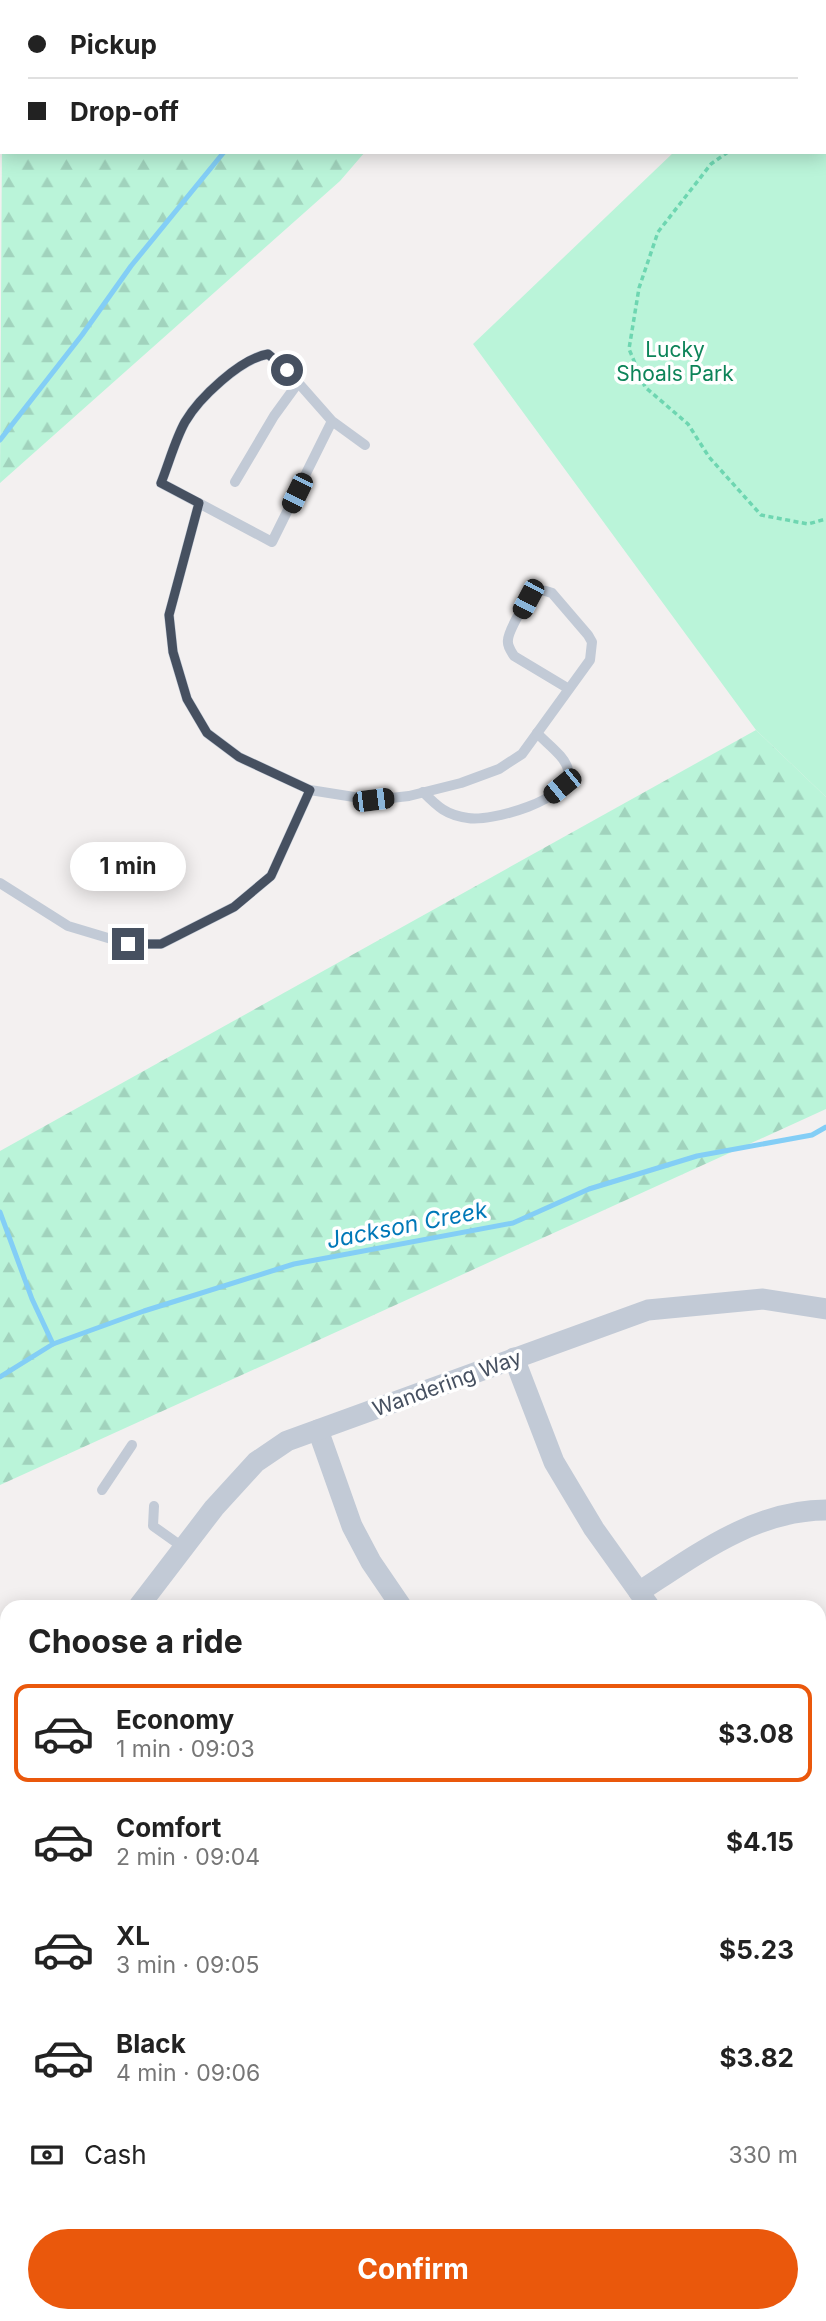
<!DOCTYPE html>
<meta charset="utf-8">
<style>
:root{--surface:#fff;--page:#f2f2f2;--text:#222;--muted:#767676;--line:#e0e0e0;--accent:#ea580c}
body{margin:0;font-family:Inter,sans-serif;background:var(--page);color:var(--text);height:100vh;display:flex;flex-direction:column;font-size:26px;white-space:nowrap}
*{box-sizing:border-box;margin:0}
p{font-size:23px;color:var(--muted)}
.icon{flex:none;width:38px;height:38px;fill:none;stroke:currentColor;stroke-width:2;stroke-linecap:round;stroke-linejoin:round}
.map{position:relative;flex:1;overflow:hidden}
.panel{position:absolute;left:0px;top:1600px;width:826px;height:723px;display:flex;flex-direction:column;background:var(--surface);border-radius:21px 21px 0 0;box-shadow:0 4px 18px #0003}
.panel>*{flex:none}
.hud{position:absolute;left:0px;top:0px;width:826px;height:154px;box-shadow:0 4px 18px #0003;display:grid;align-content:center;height:154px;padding:0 28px;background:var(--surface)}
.end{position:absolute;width:32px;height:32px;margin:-16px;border:9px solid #465060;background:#fff;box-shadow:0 0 0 4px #fff}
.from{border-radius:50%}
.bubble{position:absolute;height:49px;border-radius:24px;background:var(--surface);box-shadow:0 4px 18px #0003;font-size:23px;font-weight:700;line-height:49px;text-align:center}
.car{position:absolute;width:21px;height:42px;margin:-21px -10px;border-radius:9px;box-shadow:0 0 5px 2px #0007;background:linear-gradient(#222 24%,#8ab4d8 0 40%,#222 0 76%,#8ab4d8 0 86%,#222 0)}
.hud b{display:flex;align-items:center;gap:24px;height:66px;font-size:26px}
.hud b+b{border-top:2px solid var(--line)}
.hud i{width:18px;height:18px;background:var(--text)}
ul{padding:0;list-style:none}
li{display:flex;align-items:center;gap:21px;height:98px;margin:0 14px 10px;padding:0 14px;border:4px solid transparent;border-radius:14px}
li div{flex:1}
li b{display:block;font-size:26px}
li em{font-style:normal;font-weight:700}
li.on{border-color:var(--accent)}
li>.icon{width:63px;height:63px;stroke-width:1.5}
h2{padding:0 28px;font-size:32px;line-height:84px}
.pay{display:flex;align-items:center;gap:18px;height:77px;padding:0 28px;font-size:26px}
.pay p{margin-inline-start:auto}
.action{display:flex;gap:14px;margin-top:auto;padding:14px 28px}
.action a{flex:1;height:80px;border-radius:42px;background:var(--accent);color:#fff;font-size:28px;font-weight:700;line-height:80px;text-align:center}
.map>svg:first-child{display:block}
.forest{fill:url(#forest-firs)}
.green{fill:#baf4d9}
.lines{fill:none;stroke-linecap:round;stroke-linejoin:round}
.stream{stroke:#83cef6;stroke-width:5}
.path{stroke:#6ed6b1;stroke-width:3.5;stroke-dasharray:5 3.5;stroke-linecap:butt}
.lane{stroke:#c2cad6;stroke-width:10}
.street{stroke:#c2cad6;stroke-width:21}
.primary{stroke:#adbad1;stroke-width:33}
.route{stroke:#465060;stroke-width:9}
.labels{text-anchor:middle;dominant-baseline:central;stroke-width:7;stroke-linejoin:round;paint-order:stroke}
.park-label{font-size:21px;fill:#0d8459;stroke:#fff}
.street-label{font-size:21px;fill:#465060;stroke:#fff}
.water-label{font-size:23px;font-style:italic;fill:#0078b8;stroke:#fff}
</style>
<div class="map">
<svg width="826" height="2321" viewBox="0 0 826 2321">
<defs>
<pattern id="forest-firs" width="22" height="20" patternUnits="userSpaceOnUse" patternTransform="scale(1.75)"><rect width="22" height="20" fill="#baf4d9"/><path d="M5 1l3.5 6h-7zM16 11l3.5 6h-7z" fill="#a1d3bd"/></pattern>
</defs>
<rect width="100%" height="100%" fill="#f3f0f0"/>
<!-- forest -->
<g class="forest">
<polygon points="0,0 497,0 2,2 2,49"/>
<polygon points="2,137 2,152 365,152 340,181 0,483"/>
<polygon points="756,730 826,797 826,1109 0,1485 0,1151"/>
</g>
<!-- green -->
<polygon class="green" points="826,7 826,797 756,730 473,344 674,152 824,152"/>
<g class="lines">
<!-- stream -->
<g class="stream">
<polyline points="306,2 307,0"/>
<polyline points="0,440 82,335 131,266 224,152"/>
<polyline points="0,1212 32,1299 53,1344"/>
<polyline points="0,1377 53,1344 144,1311 294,1264 513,1223 589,1189 697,1156 812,1135 826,1127"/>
</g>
<!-- path -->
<g class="path">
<polyline points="824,89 826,89"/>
<polyline points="728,152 711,164 658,232 639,288 629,349 645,387 688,424 709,457 761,515 808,524 826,519"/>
</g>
<!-- lane -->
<g class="lane">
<path d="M332,421l-60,121 -111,-59c8,-20 14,-43 24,-61 14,-24 55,-63 83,-68l19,16 45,51 33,24"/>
<polyline points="235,482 274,416 298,383"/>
<path d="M199,503l-30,112 4,37 14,47 20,34 32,24 71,33 63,10 36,-4 52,-13 38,-14 23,-15 68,-94 2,-18 -4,-7 -36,-42c-5,-2 -12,-4 -17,-2 -7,4 -27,41 -27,49 -1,6 3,11 6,16l55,33"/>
<path d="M423,792c15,15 23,23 45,26 22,4 105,-18 100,-48 -2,-13 -22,-27 -31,-37"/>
<polyline points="0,883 68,926 128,944 161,944 234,907 271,876 310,790"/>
<polyline points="102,1490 132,1445"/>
<polyline points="154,1506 153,1526 184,1548"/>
<polyline points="819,2054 826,2047"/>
<polyline points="646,2315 652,2321"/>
<polyline points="814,2315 820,2321"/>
<polyline points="627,2321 633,2315"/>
</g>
<!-- street -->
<g class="street">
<polyline points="642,2 644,0"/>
<polyline points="514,1358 554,1462 594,1529 649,1606"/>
<polyline points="318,1430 352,1526 371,1562 401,1606"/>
<path d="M639,1592c57,-37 116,-82 187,-82"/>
<polyline points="139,1606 214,1508 256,1462 287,1441 648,1310 763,1299 826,1309"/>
<polyline points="0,1702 7,1698"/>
<polyline points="819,1820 826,1827"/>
<polyline points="819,1848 826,1841"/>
<polyline points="0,2063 7,2058"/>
</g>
<!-- primary -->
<g class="primary">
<polyline points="0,1647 7,1657"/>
<polyline points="467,2315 472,2321"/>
</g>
</g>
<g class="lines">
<!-- route -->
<path class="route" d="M128,944h33l73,-37 37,-31 39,-86 -71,-33 -32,-24 -20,-34 -14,-47 -4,-37 30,-112 -38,-20c8,-20 14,-43 24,-61 14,-24 55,-63 83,-68l19,16"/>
</g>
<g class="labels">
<!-- park labels -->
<g class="park-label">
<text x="675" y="349">Lucky<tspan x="675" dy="24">Shoals Park</tspan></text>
</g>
<!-- street labels -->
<g class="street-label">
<text transform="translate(447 1383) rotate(-20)">Wandering Way</text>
</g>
<!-- water labels -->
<g class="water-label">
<text transform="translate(407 1225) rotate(-11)">Jackson Creek</text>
</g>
</g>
</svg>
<i class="end from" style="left:287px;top:370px"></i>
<i class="end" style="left:128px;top:944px"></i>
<div class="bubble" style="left:70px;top:842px;width:116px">1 min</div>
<i class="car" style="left:297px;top:493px;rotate:206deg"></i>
<i class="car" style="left:528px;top:599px;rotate:208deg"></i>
<i class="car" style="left:562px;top:786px;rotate:231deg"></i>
<i class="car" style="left:373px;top:800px;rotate:83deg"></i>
<div class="hud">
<b><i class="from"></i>Pickup</b>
<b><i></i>Drop-off</b>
</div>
<section class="panel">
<h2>Choose a ride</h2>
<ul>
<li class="on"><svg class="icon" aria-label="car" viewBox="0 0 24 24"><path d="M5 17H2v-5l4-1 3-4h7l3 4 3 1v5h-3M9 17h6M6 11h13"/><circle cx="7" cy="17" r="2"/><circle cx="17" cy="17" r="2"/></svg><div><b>Economy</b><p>1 min · 09:03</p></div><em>$3.08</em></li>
<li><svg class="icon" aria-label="car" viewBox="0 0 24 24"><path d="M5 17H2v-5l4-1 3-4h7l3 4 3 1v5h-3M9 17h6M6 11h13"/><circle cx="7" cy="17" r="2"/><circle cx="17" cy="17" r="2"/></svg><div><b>Comfort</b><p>2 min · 09:04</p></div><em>$4.15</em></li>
<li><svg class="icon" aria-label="car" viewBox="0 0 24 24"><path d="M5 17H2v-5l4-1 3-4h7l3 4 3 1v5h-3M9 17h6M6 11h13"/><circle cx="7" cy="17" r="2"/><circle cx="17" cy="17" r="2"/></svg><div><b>XL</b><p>3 min · 09:05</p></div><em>$5.23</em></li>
<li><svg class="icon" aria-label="car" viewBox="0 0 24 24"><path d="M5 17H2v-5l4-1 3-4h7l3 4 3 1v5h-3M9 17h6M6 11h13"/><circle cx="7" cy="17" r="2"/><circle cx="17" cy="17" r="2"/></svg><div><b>Black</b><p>4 min · 09:06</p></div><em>$3.82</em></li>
</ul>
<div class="pay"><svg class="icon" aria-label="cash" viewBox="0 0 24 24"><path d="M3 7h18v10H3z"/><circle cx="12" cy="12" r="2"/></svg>Cash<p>330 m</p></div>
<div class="action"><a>Confirm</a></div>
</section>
</div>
